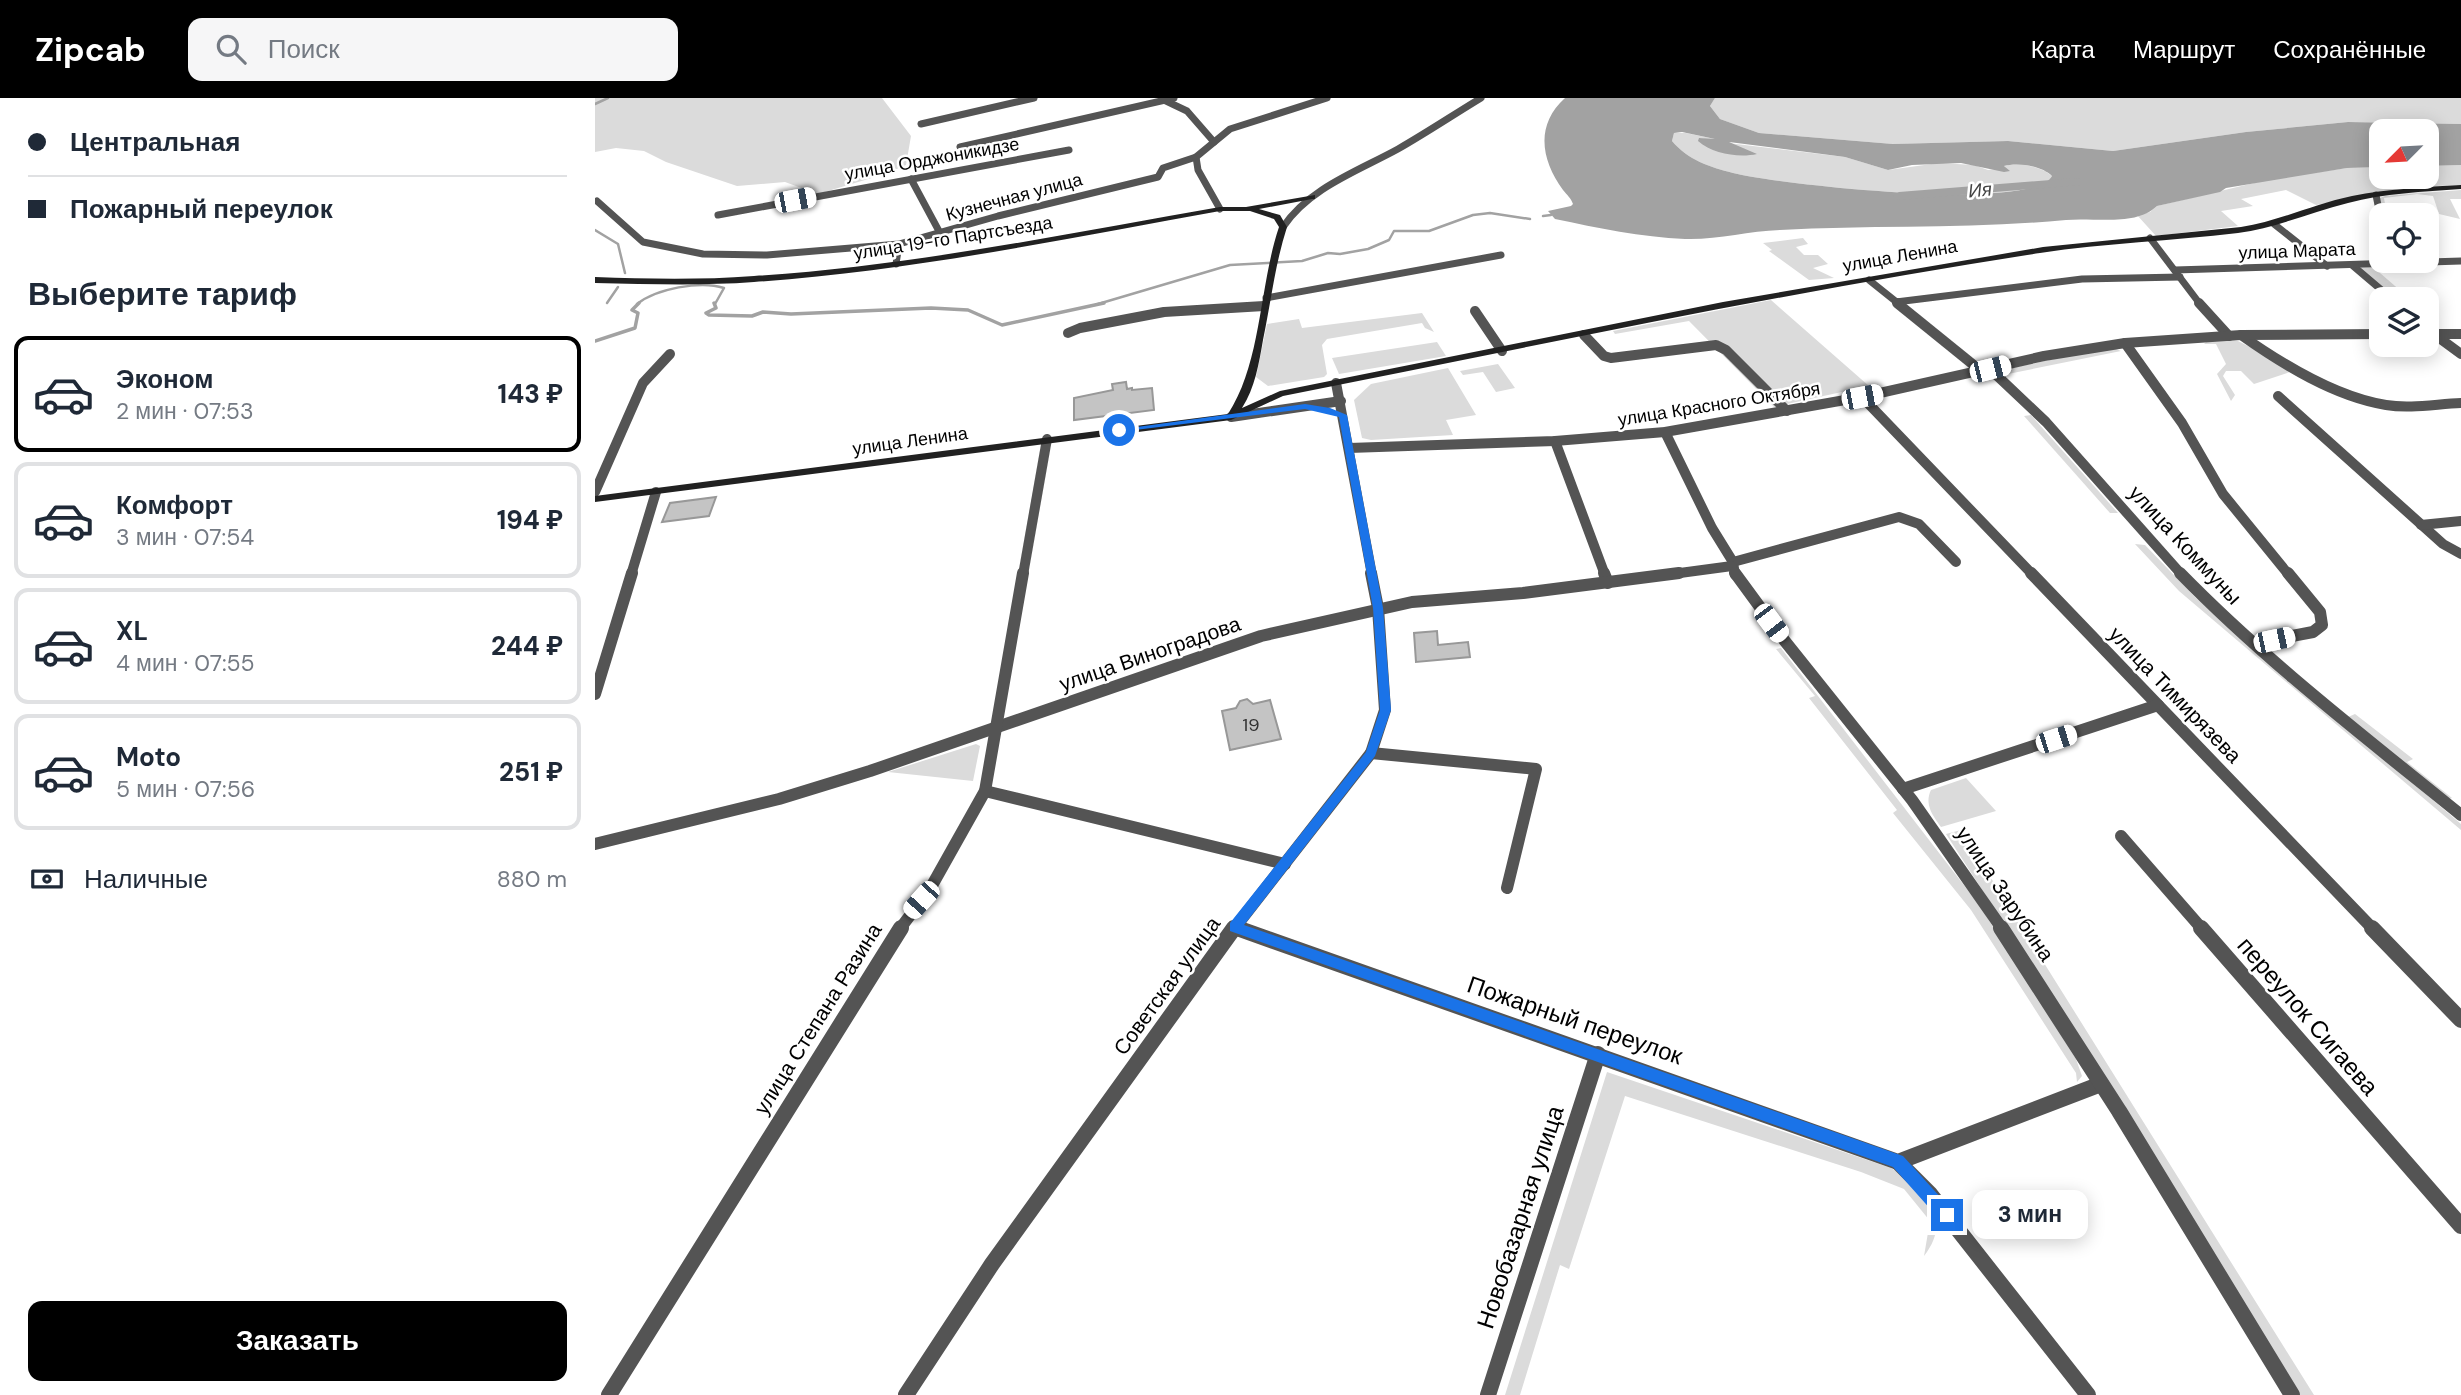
<!DOCTYPE html>
<html lang="ru">
<meta charset="utf-8">
<style>
:root{--surface:#fff;--page:#f6f6f7;--text:#1f2937;--muted:#747a83;--line:#e0e1e3;--accent:#000}
body{margin:0;font-family:"DM Sans",sans-serif;background:var(--page);color:var(--text);height:100vh;display:flex;flex-direction:column;font-size:26px;white-space:nowrap}
*{box-sizing:border-box;margin:0}
p{font-size:23px;color:var(--muted)}
.icon{flex:none;width:38px;height:38px;fill:none;stroke:currentColor;stroke-width:2;stroke-linecap:round;stroke-linejoin:round}
.map{position:relative;flex:1;overflow:hidden}
.side{display:flex;flex-direction:column;background:var(--surface);width:595px}
.side>*{flex:none}
.guide{display:grid;align-content:center;height:154px;padding:0 28px;background:var(--surface)}
.needle{width:46px;rotate:246deg}
.controls{position:absolute;left:1774px;top:21px;display:grid;gap:14px}
.controls a{display:grid;place-items:center;width:70px;height:70px;border-radius:14px;background:var(--surface);box-shadow:0 4px 18px #0003;font-size:35px}
.end{position:absolute;width:32px;height:32px;margin:-16px;border:9px solid #1a73e8;background:#fff;box-shadow:0 0 0 4px #fff}
.from{border-radius:50%}
.bubble{position:absolute;height:49px;border-radius:14px;background:var(--surface);box-shadow:0 4px 18px #0003;font-size:23px;font-weight:800;line-height:49px;text-align:center}
.car{position:absolute;width:21px;height:42px;margin:-21px -10px;border-radius:9px;box-shadow:0 0 5px 2px #0007;background:linear-gradient(#fff 24%,#345 0 40%,#fff 0 76%,#345 0 86%,#fff 0)}
.guide b{display:flex;align-items:center;gap:24px;height:66px;font-size:26px}
.guide b+b{border-top:2px solid var(--line)}
.guide i{width:18px;height:18px;background:var(--text)}
ul{padding:0;list-style:none}
li{display:flex;align-items:center;gap:21px;height:116px;margin:0 14px 10px;padding:0 14px;border:4px solid var(--line);border-radius:14px}
li div{flex:1}
li b{display:block;font-size:26px}
li em{font-style:normal;font-weight:800}
li.on{border-color:var(--accent)}
li>.icon{width:63px;height:63px;stroke-width:1.5}
h2{padding:0 28px;font-size:32px;line-height:84px}
.pay{display:flex;align-items:center;gap:18px;height:77px;padding:0 28px;font-size:26px}
.pay p{margin-inline-start:auto}
.cta{display:flex;gap:14px;margin-top:auto;padding:14px 28px}
.cta a{flex:1;height:80px;border-radius:14px;background:var(--accent);color:#fff;font-size:28px;font-weight:800;line-height:80px;text-align:center}
header{display:flex;align-items:center;gap:42px;box-sizing:border-box;height:98px;padding:0 35px;background:var(--accent);color:#fff}
header strong{font-size:33px}
nav{display:flex;gap:38px;margin-inline-start:auto;font-size:24px}
.search{width:490px;height:63px;background:var(--page);display:flex;align-items:center;gap:18px;box-sizing:border-box;padding:0 24px;border-radius:14px;color:var(--muted);font-size:26px}
main{display:flex;flex:1;min-height:0}
.map>svg:first-child{display:block}
.green{fill:#dbdbdb}
.water{fill:#a2a2a2;fill-rule:evenodd}
.lines{fill:none;stroke-linecap:round;stroke-linejoin:round}
.stream-far1{stroke:#a2a2a2;stroke-width:2.5}
.stream{stroke:#a2a2a2;stroke-width:3.5}
.river{fill:#a2a2a2;fill-rule:evenodd}
.building{fill:#c4c4c4;stroke:#989898;stroke-width:2}
.street-far3{stroke:#545454;stroke-width:7}
.street-far2{stroke:#545454;stroke-width:10}
.street-far1{stroke:#545454;stroke-width:12}
.street{stroke:#545454;stroke-width:16}
.secondary{fill:#212121;fill-rule:evenodd}
.route{fill:#1a73e8}
.labels{text-anchor:middle;dominant-baseline:central;stroke-width:5;stroke-linejoin:round;paint-order:stroke}
.far-street-label{font-size:18px;fill:#000;stroke:#fff}
.number-label{font-size:18px;fill:#313131}
.far-water-label{font-size:19px;font-style:italic;fill:#434343;stroke:#fff}
.street-label{font-size:21px;fill:#000;stroke:#fff}
.near-street-label{font-size:24px;fill:#000;stroke:#fff}
</style>
<header>
<strong>Zipcab</strong>
<div class="search"><svg class="icon" aria-label="search" viewBox="0 0 24 24"><circle cx="10" cy="10" r="6"/><path d="M15 15l6 6"/></svg>Поиск</div>
<nav><a>Карта</a><a>Маршрут</a><a>Сохранённые</a></nav>
</header>
<main>
<section class="side">
<div class="guide">
<b><i class="from"></i>Центральная</b>
<b><i></i>Пожарный переулок</b>
</div>
<h2>Выберите тариф</h2>
<ul>
<li class="on"><svg class="icon" aria-label="car" viewBox="0 0 24 24"><path d="M5 17H2v-5l4-1 3-4h7l3 4 3 1v5h-3M9 17h6M6 11h13"/><circle cx="7" cy="17" r="2"/><circle cx="17" cy="17" r="2"/></svg><div><b>Эконом</b><p>2 мин · 07:53</p></div><em>143 ₽</em></li>
<li><svg class="icon" aria-label="car" viewBox="0 0 24 24"><path d="M5 17H2v-5l4-1 3-4h7l3 4 3 1v5h-3M9 17h6M6 11h13"/><circle cx="7" cy="17" r="2"/><circle cx="17" cy="17" r="2"/></svg><div><b>Комфорт</b><p>3 мин · 07:54</p></div><em>194 ₽</em></li>
<li><svg class="icon" aria-label="car" viewBox="0 0 24 24"><path d="M5 17H2v-5l4-1 3-4h7l3 4 3 1v5h-3M9 17h6M6 11h13"/><circle cx="7" cy="17" r="2"/><circle cx="17" cy="17" r="2"/></svg><div><b>XL</b><p>4 мин · 07:55</p></div><em>244 ₽</em></li>
<li><svg class="icon" aria-label="car" viewBox="0 0 24 24"><path d="M5 17H2v-5l4-1 3-4h7l3 4 3 1v5h-3M9 17h6M6 11h13"/><circle cx="7" cy="17" r="2"/><circle cx="17" cy="17" r="2"/></svg><div><b>Moto</b><p>5 мин · 07:56</p></div><em>251 ₽</em></li>
</ul>
<div class="pay"><svg class="icon" aria-label="cash" viewBox="0 0 24 24"><path d="M3 7h18v10H3z"/><circle cx="12" cy="12" r="2"/></svg>Наличные<p>880 m</p></div>
<div class="cta"><a>Заказать</a></div>
</section>
<div class="map">
<svg width="1866" height="1297" viewBox="0 0 1866 1297">
<rect width="100%" height="100%" fill="#fff"/>
<!-- green -->
<g class="green">
<polygon points="0,0 287,0 316,38 311,67 290,76 223,96 190,84 142,88 71,64 49,53 21,50 0,54"/>
<polygon points="1120,0 1866,0 1866,26 1753,24 1651,34 1518,53 1413,43 1298,46 1164,35 1125,21 1115,8"/>
<path d="M1079,35h12l29,6 1,2 -17,-3c17,11 28,17 49,17l-20,-12 117,14 43,13 51,-7 35,2 14,5 18,-2 -2,-2c14,-4 37,0 48,10 -19,37 -277,8 -319,-3 -23,-6 -45,-13 -61,-32z"/>
<polygon points="1866,67 1866,87 1815,89 1721,107 1691,92 1646,101 1658,108 1626,113 1643,128 1561,138 1542,117 1555,114 1562,108 1676,81 1752,70 1787,69 1787,79 1832,79 1832,68"/>
<polygon points="1866,92 1866,101 1855,101 1865,121 1844,116 1838,98 1822,96 1789,100 1790,106 1786,106 1785,100 1790,98"/>
<polygon points="1208,140 1213,146 1201,149 1209,157 1223,157 1233,166 1218,170 1239,180 1214,182 1174,153 1177,152 1168,145"/>
<polygon points="1812,167 1817,171 1785,175 1815,201 1799,201 1763,170"/>
<polygon points="1176,202 1274,288 1179,309 1094,223 1020,236 1018,233"/>
<polygon points="827,215 839,234 830,230 827,225 732,241 727,247 732,276 729,279 673,288 661,279 672,226 704,221 707,230"/>
<polygon points="1615,240 1643,243 1709,276 1702,278 1695,274 1659,286 1646,273 1631,273 1628,278 1640,297 1636,303 1622,276 1631,266 1621,246 1609,246"/>
<polygon points="842,244 851,258 744,276 737,260"/>
<polygon points="1516,249 1526,253 1408,277 1403,273"/>
<polygon points="903,266 920,290 901,294 888,274 868,277 865,273"/>
<polygon points="853,270 881,317 851,322 858,337 776,342 767,340 759,302 776,286"/>
<polygon points="1436,317 1523,415 1515,415 1429,318"/>
<polygon points="1540,446 1550,447 1601,500 1866,726 1866,732 1584,493"/>
<polygon points="1186,550 1385,808 1481,961 1487,978 1482,984 1481,975 1376,812 1298,715 1302,712 1214,600 1220,598 1181,551"/>
<polygon points="1760,616 1818,661 1812,664 1857,700 1853,701 1753,619"/>
<polygon points="381,646 385,648 378,683 293,674"/>
<path d="M1371,680l30,33 -55,16c-8,-11 -17,-23 -10,-37z"/>
<polygon points="1366,732 1719,1297 1701,1297 1540,1028 1351,736"/>
<path d="M1012,974l284,96c33,20 63,50 33,88l6,-35 -26,-32 -43,-17 -236,-76 -56,173 -9,-4 -40,130h-15z"/>
</g>
<!-- water -->
<path class="water" d="M970,0h150l-5,8 10,13 39,14 134,11 115,-3 105,10 133,-19 102,-10 113,2v41l-34,1v-35h-45v36l-35,1 -121,20 -6,4 -63,14c-22,21 -63,11 -91,14 -95,9 -191,5 -286,10 -32,1 -63,10 -95,9 -44,-2 -87,-11 -130,-20l-7,-8 23,-5 2,-2c-2,-6 -6,-9 -10,-14 -22,-30 -28,-65 2,-92zM1087,34l33,7 -16,-1 -1,3c15,13 41,17 59,13l-28,-12 116,15 43,13 24,-5 49,-2 43,9 6,-1 -6,-5c14,-4 38,0 48,10 -19,37 -277,8 -319,-3 -23,-6 -45,-13 -61,-32l2,-8z"/>
<g class="lines">
<!-- stream-far1 -->
<g class="stream-far1">
<polyline points="0,6 13,0"/>
<polyline points="948,118 956,117"/>
<polyline points="0,132 23,146 30,175"/>
<polyline points="12,205 23,189"/>
<path d="M42,206c19,-15 63,-24 87,-16l-9,16"/>
<polyline points="503,206 635,167 707,163 733,155 745,156 773,151 794,142 799,133 834,133 878,117 895,115 935,121"/>
</g>
<!-- stream -->
<g class="stream">
<polyline points="119,205 121,210 111,215 114,217 157,218 168,214 196,216 336,210 373,212 407,227 509,205"/>
<polyline points="0,243 40,230 43,215 37,212 44,205"/>
</g>
<!-- river -->
<polygon class="river" points="1480,80 1485,81 1485,87 1304,102 1297,98 1304,94"/>
</g>
<!-- building -->
<g class="building">
<polygon points="531,284 532,291 537,290 537,292 557,290 559,312 479,322 479,300 518,292 517,286"/>
<polygon points="121,399 114,418 67,424 75,405"/>
<polygon points="842,533 843,547 873,544 875,559 821,564 819,535"/>
<polygon points="652,601 658,606 675,602 686,641 635,652 627,613 641,610 645,603"/>
</g>
<g class="lines">
<!-- street-far3 -->
<g class="street-far3">
<polyline points="569,2 592,13 619,44"/>
<polyline points="326,26 439,0"/>
<polyline points="365,49 579,0"/>
<polyline points="316,81 345,135"/>
<polyline points="1781,97 1786,122 1781,144 1787,156"/>
<polyline points="2,103 48,144 108,156 172,157 304,146 403,118 563,79 568,70 601,59"/>
<polyline points="625,111 603,72 601,59 635,31 732,0"/>
<polyline points="123,117 474,52"/>
<polyline points="1679,126 1732,168"/>
<path d="M688,129c26,-39 75,-56 115,-78 28,-16 55,-34 83,-51"/>
<polyline points="1555,140 1605,206"/>
<polyline points="301,166 304,146"/>
<polyline points="1757,167 1797,201"/>
<polyline points="1580,172 1866,163"/>
<polyline points="1274,182 1304,206"/>
<polyline points="671,200 906,157"/>
<polyline points="1301,204 1487,181 1585,179"/>
</g>
<!-- street-far2 -->
<g class="street-far2">
<polyline points="1302,205 1386,273"/>
<polyline points="1604,205 1634,238"/>
<polyline points="880,213 907,253"/>
<polyline points="1832,231 1866,256"/>
<polyline points="473,235 485,230 569,214 669,208"/>
<polyline points="1838,236 1866,236"/>
<polyline points="989,237 1009,258 1016,260 1121,247 1131,252 1192,313"/>
<path d="M1646,237c41,29 94,62 145,70 24,4 50,-1 75,-2"/>
<polyline points="1530,245 1587,325 1628,396 1694,477"/>
<polyline points="1395,271 1451,324 1587,477"/>
<polyline points="741,285 777,477"/>
<polyline points="1683,298 1848,446 1866,456"/>
<polyline points="1267,299 1438,477"/>
<polyline points="636,319 746,303"/>
<polyline points="1070,334 1117,430 1138,464 1140,477"/>
<polyline points="960,343 1010,477"/>
<polyline points="754,350 960,343 1070,334 1267,299 1449,258 1530,245 1646,237 1787,236"/>
<polyline points="0,394 48,285 75,256"/>
<polyline points="1826,427 1866,423"/>
<polyline points="1138,464 1304,419 1324,426 1361,464"/>
<polyline points="36,477 61,394"/>
<polyline points="428,477 452,341"/>
<polyline points="1070,477 1137,468"/>
</g>
<!-- street-far1 -->
<g class="street-far1">
<polyline points="1009,475 1013,485"/>
<polyline points="1140,475 1189,542 1317,702 1408,832"/>
<polyline points="1436,475 1779,832"/>
<path d="M1585,475c87,89 185,164 281,242"/>
<polyline points="1660,545 1718,534 1727,527 1725,514 1693,475"/>
<polyline points="0,596 37,475"/>
<polyline points="776,655 941,671 912,790"/>
<polyline points="1308,691 1563,607"/>
<polyline points="390,693 690,766"/>
<polyline points="1526,738 1608,832"/>
<polyline points="0,746 184,701 275,673 666,538 817,504 928,495 1084,475"/>
<polyline points="640,829 647,832"/>
<polyline points="304,832 335,791 390,693 428,475"/>
<polyline points="638,832 776,655 790,612 783,510 776,475"/>
</g>
<!-- street -->
<g class="street">
<polyline points="642,830 1303,1064 1506,986"/>
<polyline points="1406,830 1524,1013 1697,1297"/>
<polyline points="1606,830 1866,1128"/>
<polyline points="1777,830 1866,922"/>
<polyline points="1303,1064 1335,1096 1493,1297"/>
<polyline points="14,1297 306,830"/>
<polyline points="311,1297 397,1166 639,830"/>
<polyline points="893,1297 1003,956"/>
</g>
<!-- secondary -->
<path class="secondary" d="M1866,87v4c-38,3 -77,4 -113,14 -37,9 -72,25 -110,30 -66,8 -133,10 -198,20 -254,39 -505,93 -757,143l-52,24 -636,82v-6l633,-82c34,-52 31,-128 51,-187l-5,-8 -24,-8h-30c-155,28 -309,60 -466,71 -53,4 -106,2 -159,1v-6c53,2 106,3 159,-1 157,-10 311,-42 466,-69h26l69,-12v4h-3l-53,10 21,6 7,12c-12,37 -16,75 -24,113 -4,23 -8,48 -21,68l38,-17 443,-89 320,-55 198,-20c38,-6 73,-23 111,-31 36,-7 72,-9 109,-11z"/>
</g>
<!-- route -->
<polygon class="route" points="710,306 735,310 752,317 788,510 796,612 780,658 649,827 1308,1058 1357,1112 1360,1117 1357,1123 1352,1125 1346,1123 1298,1069 635,833 635,825 771,654 785,612 778,510 744,319 710,311 524,334 520,332"/>
<g class="labels">
<!-- far-street labels -->
<g class="far-street-label">
<text transform="translate(337 61) rotate(-10)">улица Орджоникидзе</text>
<text transform="translate(419 99) rotate(-15)">Кузнечная улица</text>
<text transform="translate(358 140) rotate(-9)">улица 19-го Партсъезда</text>
<text transform="translate(1702 153) rotate(-2)">улица Марата</text>
<text transform="translate(1305 158) rotate(-10)">улица Ленина</text>
<text transform="translate(1124 306) rotate(-9)">улица Красного Октября</text>
<text transform="translate(315 343) rotate(-8)">улица Ленина</text>
</g>
<!-- number labels -->
<g class="number-label">
<text x="656" y="627">19</text>
</g>
<!-- far-water labels -->
<g class="far-water-label">
<text transform="translate(1385 92) rotate(-5)">Ия</text>
</g>
<!-- street labels -->
<g class="street-label">
<text transform="translate(1590 447) rotate(47)">улица Коммуны</text>
<text transform="translate(555 556) rotate(-19)">улица Виноградова</text>
<text transform="translate(1580 597) rotate(46)">улица Тимирязева</text>
<text transform="translate(1410 796) rotate(56)">улица Зарубина</text>
<text transform="translate(572 888) rotate(-54)">Советская улица</text>
<text transform="translate(223 921) rotate(-58)">улица Степана Разина</text>
</g>
<!-- near-street labels -->
<g class="near-street-label">
<text transform="translate(1713 918) rotate(49)">переулок Сигаева</text>
<text transform="translate(980 922) rotate(19)">Пожарный переулок</text>
<text transform="translate(925 1119) rotate(-72)">Новобазарная улица</text>
</g>
</g>
</svg>
<div class="controls">
<a><svg class="needle" viewBox="-14 -14 28 28"><path d="M0-13l5 13h-10z" fill="#e53935"/><path d="M0 13l5-13h-10z" fill="#747a83"/></svg></a>
<a><svg class="icon" aria-label="locate" viewBox="0 0 24 24"><circle cx="12" cy="12" r="6"/><path d="M12 2v4M12 18v4M2 12h4M18 12h4"/></svg></a>
<a><svg class="icon" aria-label="layers" viewBox="0 0 24 24"><path d="M12 4l9 5-9 5-9-5zM3 14l9 5 9-5"/></svg></a>
</div>
<i class="end from" style="left:524px;top:332px"></i>
<i class="end" style="left:1352px;top:1117px"></i>
<div class="bubble" style="left:1377px;top:1092px;width:116px">3 мин</div>
<i class="car" style="left:200px;top:102px;rotate:79deg"></i>
<i class="car" style="left:1395px;top:271px;rotate:76deg"></i>
<i class="car" style="left:1267px;top:299px;rotate:79deg"></i>
<i class="car" style="left:1176px;top:525px;rotate:143deg"></i>
<i class="car" style="left:1679px;top:542px;rotate:78deg"></i>
<i class="car" style="left:1461px;top:641px;rotate:72deg"></i>
<i class="car" style="left:326px;top:802px;rotate:222deg"></i>
</div>
</main>
